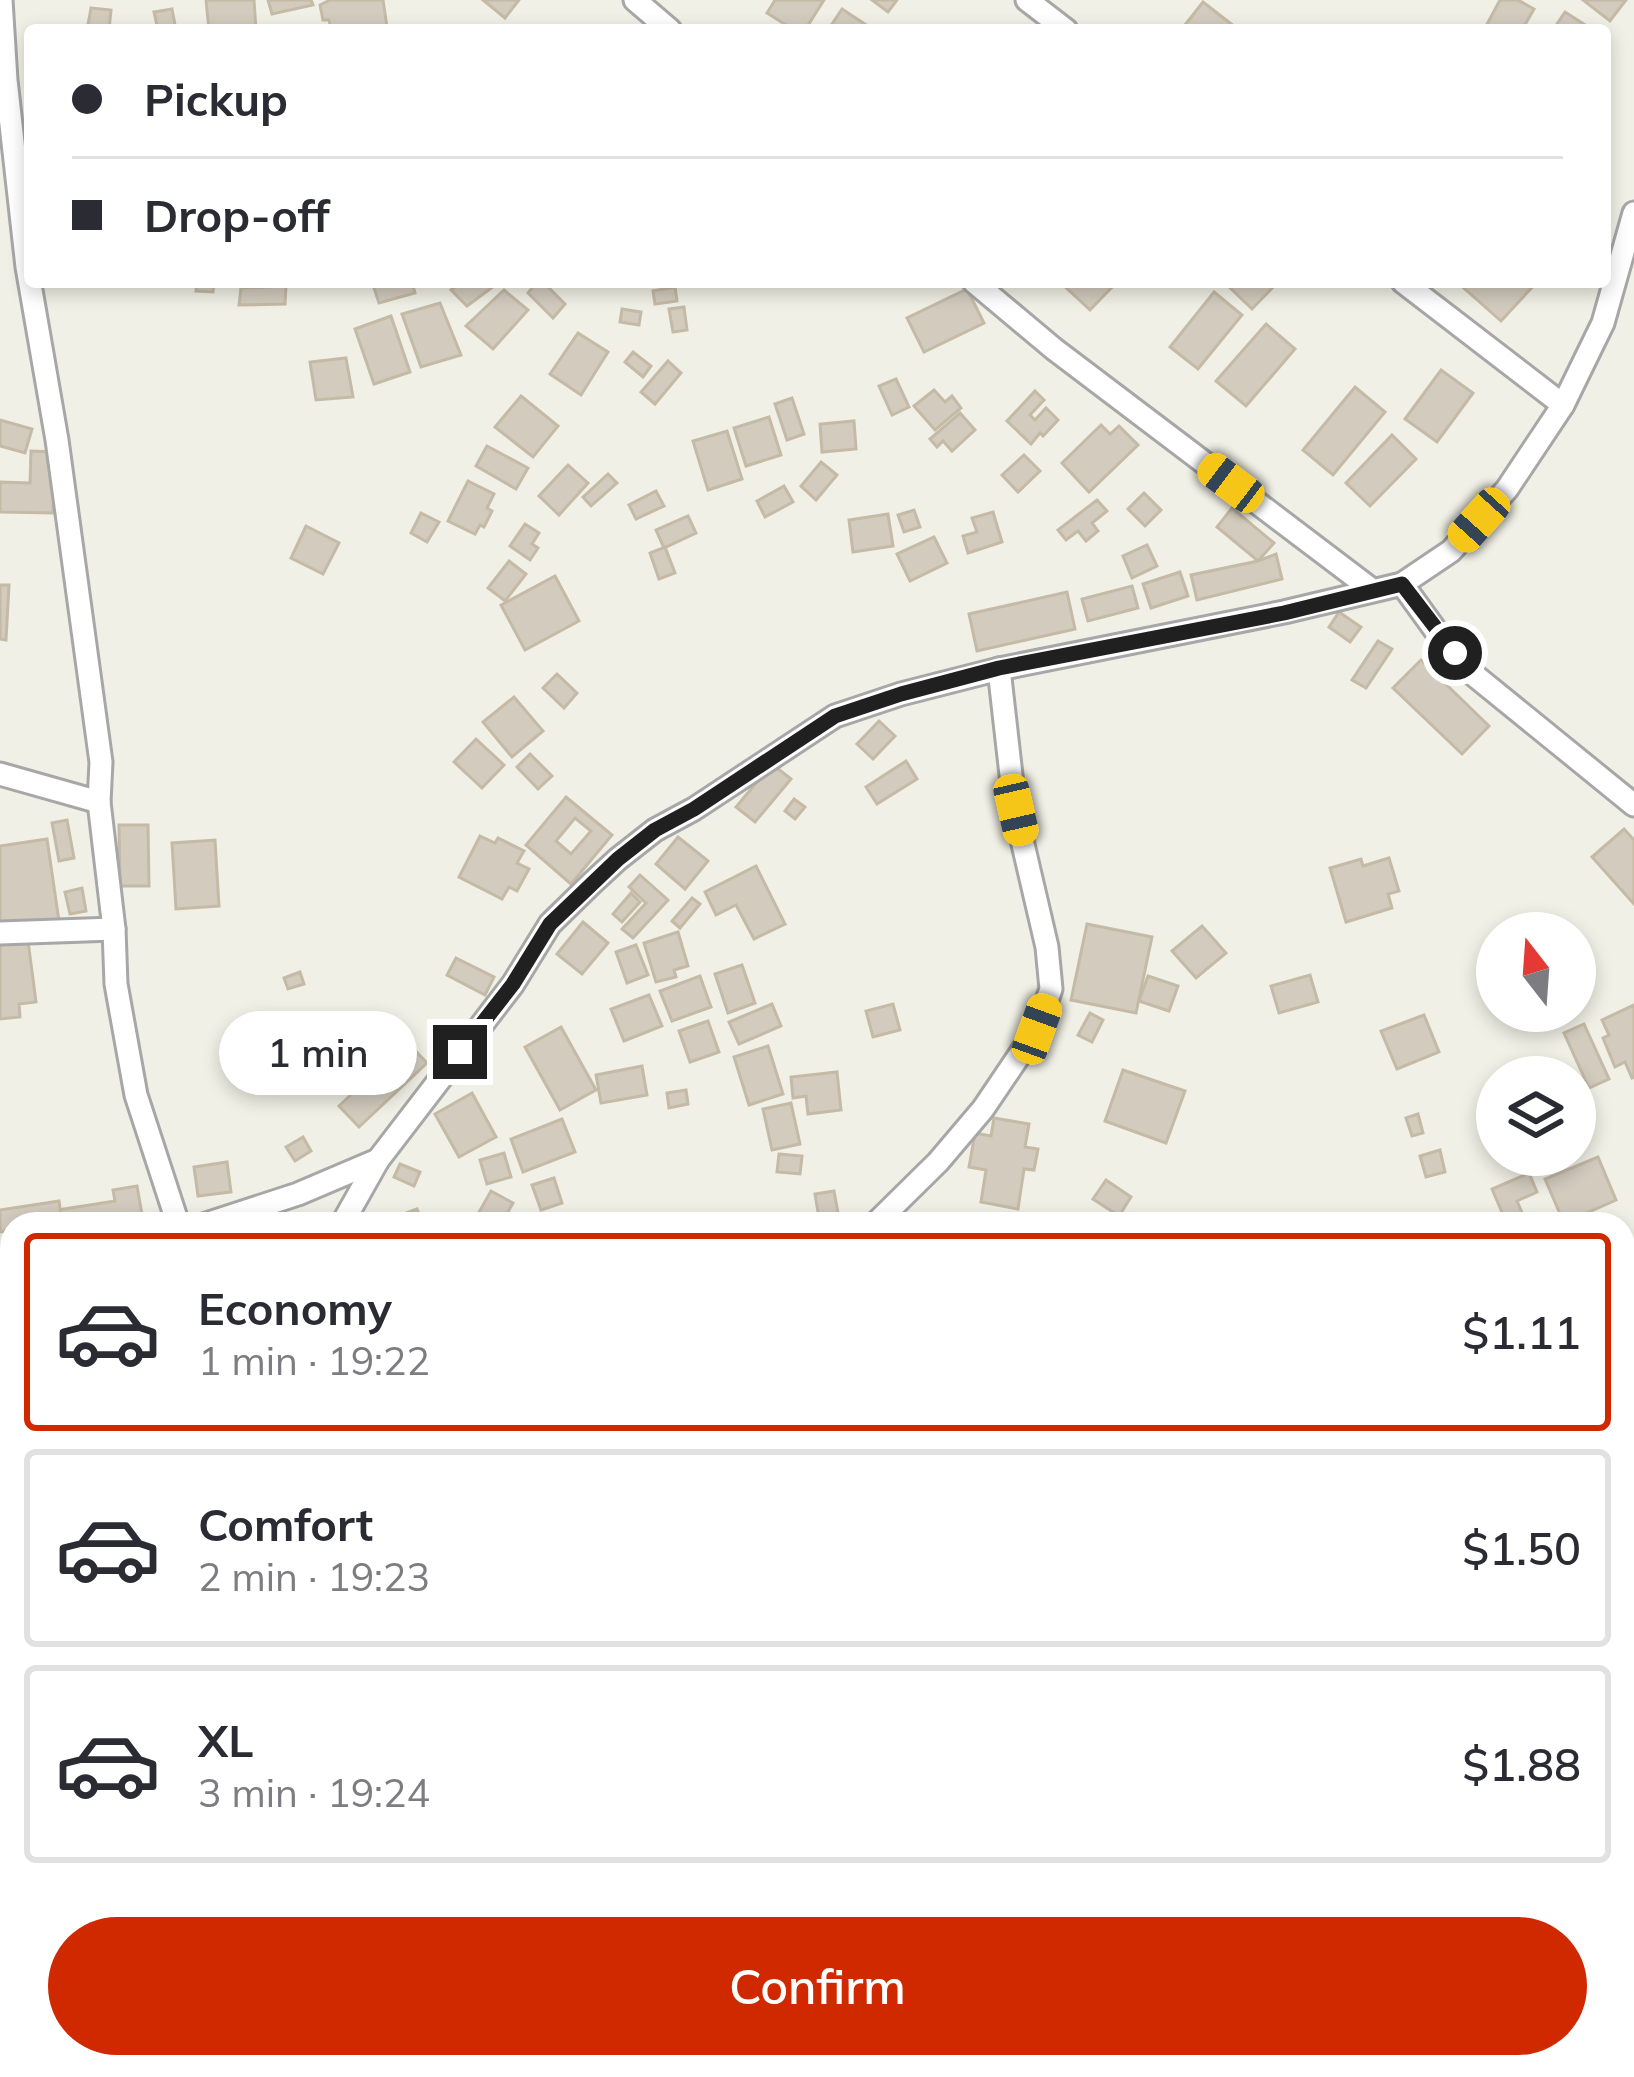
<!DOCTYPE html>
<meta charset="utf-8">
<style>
:root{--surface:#fff;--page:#f7f7f7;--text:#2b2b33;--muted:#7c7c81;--line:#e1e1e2;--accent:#d02900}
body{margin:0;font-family:Mulish,sans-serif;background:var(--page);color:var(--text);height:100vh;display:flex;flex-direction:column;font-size:45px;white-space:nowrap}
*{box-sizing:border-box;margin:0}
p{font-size:39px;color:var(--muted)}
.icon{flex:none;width:66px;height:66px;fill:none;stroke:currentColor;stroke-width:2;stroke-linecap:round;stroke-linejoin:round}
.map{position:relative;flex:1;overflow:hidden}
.panel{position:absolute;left:0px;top:1212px;width:1635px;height:867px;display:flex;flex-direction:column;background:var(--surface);border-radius:36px 36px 0 0;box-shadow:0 6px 18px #0003}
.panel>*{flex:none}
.guide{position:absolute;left:24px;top:24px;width:1587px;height:264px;border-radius:12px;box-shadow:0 6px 18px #0003;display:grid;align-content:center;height:264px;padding:0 48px;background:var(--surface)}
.needle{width:78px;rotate:343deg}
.controls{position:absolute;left:1476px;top:912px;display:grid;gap:24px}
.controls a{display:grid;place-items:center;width:120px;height:120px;border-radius:50%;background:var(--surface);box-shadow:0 6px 18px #0003;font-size:60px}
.end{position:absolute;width:54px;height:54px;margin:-27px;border:15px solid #202020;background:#fff;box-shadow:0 0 0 6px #fff}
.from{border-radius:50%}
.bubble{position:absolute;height:84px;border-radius:42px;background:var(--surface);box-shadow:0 6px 18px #0003;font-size:39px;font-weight:600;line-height:84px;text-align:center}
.car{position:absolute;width:36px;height:72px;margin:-36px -18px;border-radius:15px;box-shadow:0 0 9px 3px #0007;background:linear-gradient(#f5c518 24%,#345 0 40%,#f5c518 0 76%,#345 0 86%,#f5c518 0)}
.guide b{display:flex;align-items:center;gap:42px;height:114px;font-size:45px}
.guide b+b{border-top:3px solid var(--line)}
.guide i{width:30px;height:30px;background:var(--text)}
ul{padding:21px 0 0;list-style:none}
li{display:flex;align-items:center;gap:36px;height:198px;margin:0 24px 18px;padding:0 24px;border:6px solid var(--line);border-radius:12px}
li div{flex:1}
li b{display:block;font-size:45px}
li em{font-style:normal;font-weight:600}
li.active{border-color:var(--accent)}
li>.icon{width:108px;height:108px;stroke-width:1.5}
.action{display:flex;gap:24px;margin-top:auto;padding:24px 48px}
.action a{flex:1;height:138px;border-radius:72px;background:var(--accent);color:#fff;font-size:48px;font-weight:600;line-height:138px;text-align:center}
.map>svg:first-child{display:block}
.building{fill:#d2cbbe;stroke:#c5baa6;stroke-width:3;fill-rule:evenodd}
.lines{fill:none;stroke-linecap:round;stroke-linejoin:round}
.street-casing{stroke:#a7a7a7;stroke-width:27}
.street{stroke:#fff;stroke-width:21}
.route{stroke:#202020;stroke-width:15}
</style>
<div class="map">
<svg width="1634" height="2077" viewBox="0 0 1634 2077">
<rect width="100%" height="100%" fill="#f1f0e6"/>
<!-- building -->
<g class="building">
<polygon points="206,0 254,0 256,30 209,30"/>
<polygon points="268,0 311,0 313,5 272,14"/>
<polygon points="330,0 383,0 387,27 331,30 329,20 323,20 320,5"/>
<polygon points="483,0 519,0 505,18"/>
<polygon points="775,0 824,0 805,30 794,30 767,13"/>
<polygon points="872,0 897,0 888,12"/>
<polygon points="1500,0 1518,0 1534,9 1522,30 1485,28"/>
<polygon points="1583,0 1626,0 1610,21"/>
<polygon points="1203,2 1239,30 1181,30"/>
<polygon points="91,8 111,10 109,30 87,30"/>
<polygon points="172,9 176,30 158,30 154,12"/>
<polygon points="842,9 874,30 828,30"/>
<polygon points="1565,12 1593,30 1553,30"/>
<polygon points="197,282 214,282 213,292 196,291"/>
<polygon points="372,282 412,282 415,293 379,303"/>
<polygon points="462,282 492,282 494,286 467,306 451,290"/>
<polygon points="537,282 543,282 565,304 553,318 528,293"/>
<polygon points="1060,282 1117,282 1090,310"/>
<polygon points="1224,282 1278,282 1252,309"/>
<polygon points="1457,282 1537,282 1501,321"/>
<polygon points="286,286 285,304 239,305 241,288"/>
<polygon points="675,287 677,301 655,304 653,291"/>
<polygon points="967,289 984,323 924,352 907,318"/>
<polygon points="504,290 528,310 493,349 466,326"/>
<polygon points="1214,292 1242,315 1198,369 1170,347"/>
<polygon points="440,303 461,355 421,367 402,314"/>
<polygon points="684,307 687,330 673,332 669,309"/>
<polygon points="622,309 641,312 639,325 620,322"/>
<polygon points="391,316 410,372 374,384 355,329"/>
<polygon points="1266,324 1295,349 1246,406 1216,381"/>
<polygon points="578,333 608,352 581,395 550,374"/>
<polygon points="633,352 651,366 643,377 625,362"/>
<polygon points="346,358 353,397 316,400 310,362"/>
<polygon points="668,361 681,373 655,404 641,392"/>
<polygon points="1441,370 1473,393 1437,442 1405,419"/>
<polygon points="896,379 909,407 892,415 879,386"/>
<polygon points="1355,387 1385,412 1333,475 1303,450"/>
<polygon points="934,390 945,402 952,396 961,408 935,430 914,406"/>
<polygon points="1035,391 1044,400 1030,415 1035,420 1046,408 1058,420 1043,436 1040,433 1031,444 1007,421"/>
<polygon points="521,396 558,426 533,457 495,427"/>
<polygon points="792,398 804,434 787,440 775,404"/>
<polygon points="960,413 975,430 952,451 943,441 937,447 930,439"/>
<polygon points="769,417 781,455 746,466 734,428"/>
<polygon points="0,420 32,429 25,453 0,446"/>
<polygon points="854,421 856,449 822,452 820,424"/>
<polygon points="1101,425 1110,434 1119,426 1138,445 1089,492 1062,463"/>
<polygon points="727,431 742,479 708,490 693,441"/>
<polygon points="1392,435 1416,459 1370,506 1346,483"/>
<polygon points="487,446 528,468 516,489 476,466"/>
<polygon points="31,451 55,452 53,513 0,512 0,482 30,483"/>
<polygon points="1024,455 1040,471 1018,492 1002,475"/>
<polygon points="821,462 837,475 816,500 801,486"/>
<polygon points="568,465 588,483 559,515 539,496"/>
<polygon points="608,474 617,483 591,506 583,497"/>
<polygon points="468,481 494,494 487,508 492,511 484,527 480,525 475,534 448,521"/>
<polygon points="784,486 793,502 765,517 757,501"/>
<polygon points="656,491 664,506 636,519 629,505"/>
<polygon points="1144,493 1161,510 1145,526 1128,509"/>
<polygon points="1097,500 1107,511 1092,523 1098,531 1086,541 1078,531 1066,540 1058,530"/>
<polygon points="1232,508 1274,543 1258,561 1217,527"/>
<polygon points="914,510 920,527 904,532 898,515"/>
<polygon points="993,512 1002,542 968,553 963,536 977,532 972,518"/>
<polygon points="421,513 439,522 427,542 411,533"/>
<polygon points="888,514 893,546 853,552 849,520"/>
<polygon points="688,516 696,533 664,548 656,530"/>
<polygon points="525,524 539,533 532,544 538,548 530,560 510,546"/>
<polygon points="306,526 339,543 323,574 291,558"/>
<polygon points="934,537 947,563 910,581 897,554"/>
<polygon points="1147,545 1157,566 1132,578 1123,556"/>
<polygon points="665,547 675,573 659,579 650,553"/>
<polygon points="1276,554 1282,579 1197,600 1191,575 1258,561"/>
<polygon points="509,561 526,574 505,601 488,588"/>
<polygon points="1180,572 1188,596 1151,608 1143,584"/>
<polygon points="555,576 579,621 525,650 501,605"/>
<polygon points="0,585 9,585 6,640 0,639"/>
<polygon points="1132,586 1138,608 1088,621 1082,599"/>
<polygon points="1067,592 1075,629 977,651 969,614"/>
<polygon points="1339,612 1361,627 1350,642 1329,627"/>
<polygon points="1378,641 1392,649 1366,688 1352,680"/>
<polygon points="1421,660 1489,726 1462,754 1393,688"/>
<polygon points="557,674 577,693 564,708 543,688"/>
<polygon points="514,697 543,731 512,757 483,722"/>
<polygon points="879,721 895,736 873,759 857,744"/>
<polygon points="476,739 504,765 482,788 454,762"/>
<polygon points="530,754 552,776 538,789 517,767"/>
<polygon points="906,761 917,779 877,804 866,787"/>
<polygon points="772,764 791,779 755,822 736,807"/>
<path d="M566,797l46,38 -41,49 -45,-39zM575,818l16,13 -20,23 -15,-13z"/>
<polygon points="794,799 805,807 795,819 785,811"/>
<polygon points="67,820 74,858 59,861 52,823"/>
<polygon points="119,825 148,825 149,886 120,886"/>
<polygon points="1624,829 1634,840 1634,904 1592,857"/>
<polygon points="480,836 495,843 498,838 524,851 517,863 529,869 517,891 509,887 502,899 459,877"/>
<polygon points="678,837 708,861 685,889 656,864"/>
<polygon points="47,839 59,921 0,930 0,846"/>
<polygon points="215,840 219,906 176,909 172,843"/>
<polygon points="1389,858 1399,891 1388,894 1392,908 1346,922 1330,868 1361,859 1363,866"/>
<polygon points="756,866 785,924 754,939 736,905 716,915 705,892"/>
<polygon points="640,875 668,900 633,938 622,929 646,903 629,887"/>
<polygon points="82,888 86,911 70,914 65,892"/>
<polygon points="631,893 640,902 622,922 613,914"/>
<polygon points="692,898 700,904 680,928 672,921"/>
<polygon points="583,922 608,943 582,974 557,954"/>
<polygon points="1087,924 1152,937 1136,1013 1071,1000"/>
<polygon points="1202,926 1226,953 1196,978 1172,951"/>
<polygon points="678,932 688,966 674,970 676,977 656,982 644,943"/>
<polygon points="28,941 36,1002 19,1004 20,1017 0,1019 0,944"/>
<polygon points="636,945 648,975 627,983 616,952"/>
<polygon points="456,958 494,977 485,995 447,975"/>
<polygon points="742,965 755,1003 728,1013 715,974"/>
<polygon points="300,972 304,984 288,989 284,978"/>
<polygon points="1310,975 1318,1002 1279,1013 1271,986"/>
<polygon points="700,976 711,1007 672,1021 660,991"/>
<polygon points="1148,976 1178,986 1169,1011 1139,1001"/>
<polygon points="649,995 662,1026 624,1041 611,1009"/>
<polygon points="772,1004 781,1026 739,1044 729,1022"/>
<polygon points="893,1004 900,1030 873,1037 866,1011"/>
<polygon points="1634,1005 1634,1077 1632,1078 1625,1062 1615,1067 1603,1038 1609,1035 1602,1020"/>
<polygon points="1090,1013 1103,1020 1092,1042 1078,1035"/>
<polygon points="1424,1015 1439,1052 1397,1069 1381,1031"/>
<polygon points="708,1021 719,1052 690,1062 679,1031"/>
<polygon points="1584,1024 1609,1079 1589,1088 1564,1033"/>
<polygon points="561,1027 596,1090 560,1110 525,1047"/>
<polygon points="407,1042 427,1063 359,1127 339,1106"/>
<polygon points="768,1046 783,1094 749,1105 734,1057"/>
<polygon points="642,1066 647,1095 601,1103 596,1075"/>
<polygon points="1123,1070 1185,1091 1166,1143 1105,1121"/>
<polygon points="837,1072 841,1110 808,1114 806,1096 793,1098 791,1077"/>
<polygon points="686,1090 688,1104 669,1108 667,1093"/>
<polygon points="472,1093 496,1137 459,1157 435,1114"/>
<polygon points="791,1103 800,1144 772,1150 763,1109"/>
<polygon points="1418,1114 1423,1133 1412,1136 1406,1118"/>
<polygon points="994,1118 1029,1124 1025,1147 1038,1149 1034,1170 1024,1169 1018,1209 981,1202 986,1170 969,1167 975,1133 991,1136"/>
<polygon points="562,1119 575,1152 523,1172 511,1139"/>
<polygon points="303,1137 311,1151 295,1161 286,1147"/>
<polygon points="1440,1150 1445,1172 1426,1177 1420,1156"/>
<polygon points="504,1153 511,1177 487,1184 480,1160"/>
<polygon points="779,1154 802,1156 800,1174 777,1172"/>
<polygon points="1598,1157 1616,1200 1564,1223 1545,1179"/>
<polygon points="227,1162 231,1192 198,1196 194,1167"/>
<polygon points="400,1164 420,1172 414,1186 394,1177"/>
<polygon points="1529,1173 1537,1192 1517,1201 1527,1224 1507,1224 1492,1189"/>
<polygon points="554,1178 562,1203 541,1210 532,1185"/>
<polygon points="1106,1180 1131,1197 1119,1216 1093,1199"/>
<polygon points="137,1186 143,1220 120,1224 47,1224 45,1212 115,1201 113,1190"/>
<polygon points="491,1191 513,1203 501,1224 478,1214"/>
<polygon points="834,1191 840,1224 820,1224 815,1194"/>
<polygon points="59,1201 62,1223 12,1224 12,1230 0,1232 0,1210"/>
<polygon points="417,1209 423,1224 377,1224"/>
<polygon points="557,1214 561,1224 534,1224"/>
<polygon points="317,1217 318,1224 270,1224"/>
<polygon points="1634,1263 1634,1302 1631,1303 1623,1279 1623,1266"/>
<polygon points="1630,1374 1634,1378 1634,1416 1623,1403 1623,1380"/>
<polygon points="1623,1418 1634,1423 1634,1437 1623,1463"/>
<polygon points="1623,1551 1634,1556 1634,1599 1623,1594"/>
<polygon points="1623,1806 1634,1809 1634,1869 1623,1865"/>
<polygon points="8,2013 12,2013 12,2052 5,2051"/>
<polygon points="1629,2017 1634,2031 1634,2062 1625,2065 1623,2019"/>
<polygon points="135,2067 146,2067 149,2077 119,2077 117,2072"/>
<polygon points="151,2067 176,2067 184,2077 159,2077"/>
<polygon points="336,2067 393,2067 394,2071 377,2077 339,2077"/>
<polygon points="427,2067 451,2067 455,2077 431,2077"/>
<polygon points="849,2067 853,2077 835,2077 833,2072"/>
<polygon points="1143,2067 1160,2067 1162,2077 1146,2077"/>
<polygon points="1325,2067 1393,2067 1394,2077 1326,2077"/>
<polygon points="534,2068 536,2077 498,2077"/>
<polygon points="1265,2068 1294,2073 1293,2077 1264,2077"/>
</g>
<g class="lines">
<defs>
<g id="street">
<polyline points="1,0 6,80 27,267 57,440 101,762 99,802 114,929 116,984 136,1095 178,1224"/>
<polyline points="635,0 670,30"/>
<polyline points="1027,0 1066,30"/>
<polyline points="974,282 1054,349 1371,589"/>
<polyline points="1403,282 1563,405"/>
<polyline points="1402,584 1436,631 1474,675 1634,805"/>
<polyline points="0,774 99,802"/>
<polyline points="0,933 114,929"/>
<polyline points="206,1224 298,1194 378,1160 513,984 550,924 592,883 618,859 655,830 694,809 835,716 901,694 999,669 1284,612 1402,584 1451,551 1507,489 1563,405 1603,323 1634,213"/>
<polyline points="342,1224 378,1160"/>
<polyline points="875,1224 938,1162 983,1109 1037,1029 1051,989 1047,947 1015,810 999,669"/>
<polyline points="0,1271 12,1269"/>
<polyline points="1623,1359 1634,1353"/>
<polyline points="0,1545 12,1542"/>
<polyline points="0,1644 12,1678"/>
<polyline points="0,1980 12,1973"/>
<polyline points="993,2067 996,2077"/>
<polyline points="942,2077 952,2067"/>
</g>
</defs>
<!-- street casing -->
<use href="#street" class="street-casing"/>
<!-- street -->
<use href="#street" class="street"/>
</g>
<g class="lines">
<!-- route -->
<polyline class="route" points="460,1052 513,984 550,924 618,859 655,830 694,809 835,716 901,694 999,668 1284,613 1402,584 1455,653"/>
</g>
</svg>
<div class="controls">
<a><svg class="needle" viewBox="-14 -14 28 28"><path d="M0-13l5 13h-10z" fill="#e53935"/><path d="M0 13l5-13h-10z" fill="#7c7c81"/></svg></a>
<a><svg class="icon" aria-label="layers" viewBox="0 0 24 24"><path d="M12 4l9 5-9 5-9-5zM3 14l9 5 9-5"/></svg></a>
</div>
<i class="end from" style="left:1455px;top:653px"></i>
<i class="end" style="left:460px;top:1052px"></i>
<div class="bubble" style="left:219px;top:1011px;width:198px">1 min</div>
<i class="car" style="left:1231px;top:483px;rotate:307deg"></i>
<i class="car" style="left:1479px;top:520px;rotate:222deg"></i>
<i class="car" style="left:1016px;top:810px;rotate:167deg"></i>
<i class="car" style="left:1037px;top:1029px;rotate:20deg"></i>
<div class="guide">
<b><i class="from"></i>Pickup</b>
<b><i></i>Drop-off</b>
</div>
<section class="panel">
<ul>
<li class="active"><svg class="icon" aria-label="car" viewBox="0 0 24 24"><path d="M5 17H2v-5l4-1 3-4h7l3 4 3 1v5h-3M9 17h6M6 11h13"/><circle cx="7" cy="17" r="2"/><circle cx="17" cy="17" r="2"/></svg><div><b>Economy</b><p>1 min · 19:22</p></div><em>$1.11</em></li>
<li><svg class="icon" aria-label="car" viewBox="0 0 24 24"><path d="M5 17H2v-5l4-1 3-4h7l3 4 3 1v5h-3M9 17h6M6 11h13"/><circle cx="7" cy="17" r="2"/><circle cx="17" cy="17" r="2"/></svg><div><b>Comfort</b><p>2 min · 19:23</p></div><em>$1.50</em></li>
<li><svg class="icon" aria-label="car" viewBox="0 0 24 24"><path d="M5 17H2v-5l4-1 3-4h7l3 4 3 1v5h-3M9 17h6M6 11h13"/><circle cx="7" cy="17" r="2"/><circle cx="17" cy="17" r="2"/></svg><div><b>XL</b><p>3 min · 19:24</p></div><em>$1.88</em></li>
</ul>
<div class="action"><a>Confirm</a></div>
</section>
</div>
